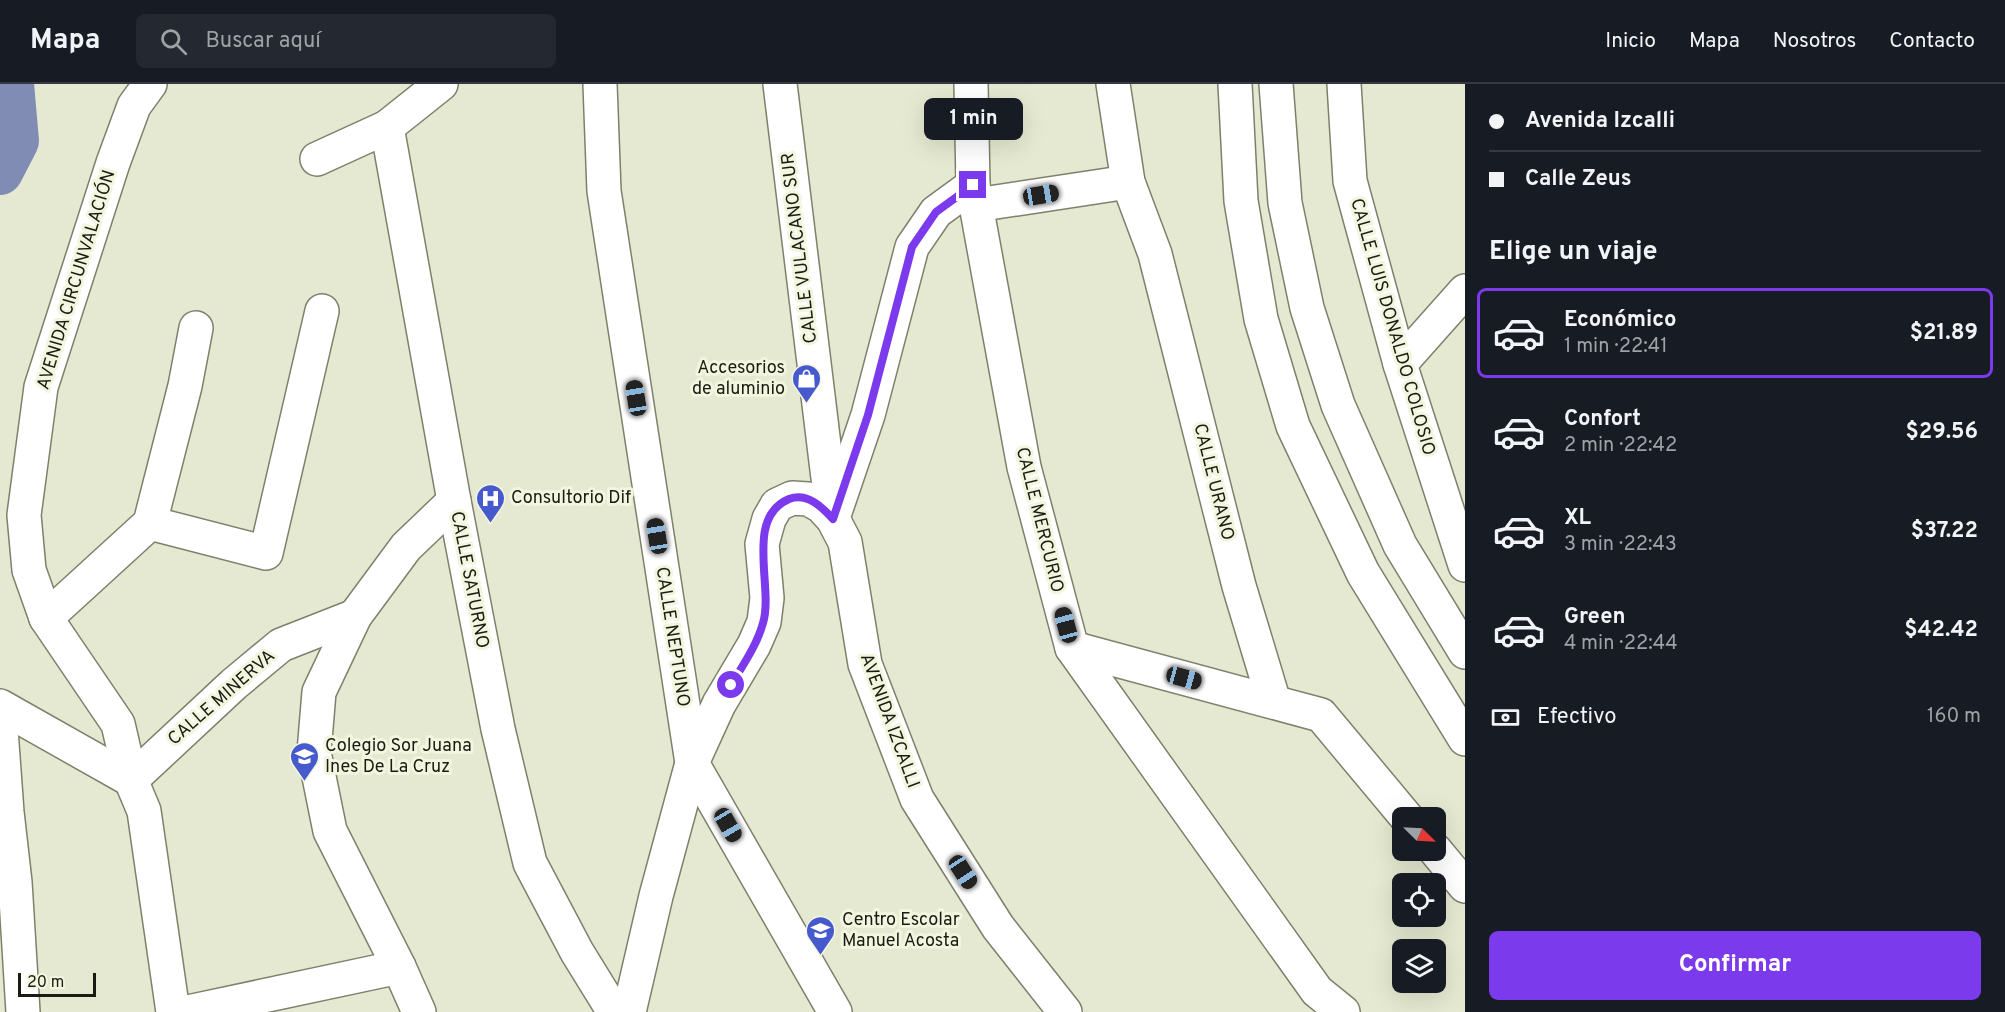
<!DOCTYPE html>
<html lang="es">
<meta charset="utf-8">
<style>
:root{--surface:#171b24;--page:#242831;--text:#f1f3f6;--muted:#9ea1a6;--line:#363941;--accent:#7c3aed}
body{margin:0;font-family:Overpass,sans-serif;background:var(--page);color:var(--text);height:100vh;display:flex;flex-direction:column;font-size:22px;white-space:nowrap}
*{box-sizing:border-box;margin:0}
p{font-size:20px;color:var(--muted)}
.icon{flex:none;width:33px;height:33px;fill:none;stroke:currentColor;stroke-width:2;stroke-linecap:round;stroke-linejoin:round}
.map{position:relative;flex:1;overflow:hidden}
.details{display:flex;flex-direction:column;background:var(--surface);width:540px}
.details>*{flex:none}
.top-card{display:grid;align-content:center;height:132px;padding:0 24px;background:var(--surface)}
.needle{width:39px;rotate:114deg}
.fabs{position:absolute;left:1392px;top:723px;display:grid;gap:12px}
.fabs a{display:grid;place-items:center;width:54px;height:54px;border-radius:9px;background:var(--surface);box-shadow:0 6px 24px #0002;font-size:30px}
.scale{position:absolute;left:18px;bottom:15px;width:78px;box-sizing:border-box;padding-left:6px;border:3px solid #1a1b13;border-top:0;font-size:16px;line-height:21px;white-space:nowrap;color:#1a1b13;-webkit-text-stroke:4px #f2f6de;paint-order:stroke}
.end{position:absolute;width:27px;height:27px;margin:-14px;border:8px solid #7c3aed;background:#fff;box-shadow:0 0 0 3px #fff}
.from{border-radius:50%}
.bubble{position:absolute;height:42px;border-radius:9px;background:var(--surface);box-shadow:0 6px 24px #0002;font-size:20px;font-weight:700;line-height:42px;text-align:center}
.car{position:absolute;width:18px;height:36px;margin:-18px -9px;border-radius:8px;box-shadow:0 0 4px 2px #0007;background:linear-gradient(#222 24%,#8ab4d8 0 40%,#222 0 76%,#8ab4d8 0 86%,#222 0)}
.top-card b{display:flex;align-items:center;gap:21px;height:57px;font-size:22px}
.top-card b+b{border-top:2px solid var(--line)}
.top-card i{width:15px;height:15px;background:var(--text)}
ul{padding:0;list-style:none}
li{display:flex;align-items:center;gap:18px;height:90px;margin:0 12px 9px;padding:0 12px;border:3px solid transparent;border-radius:9px}
li div{flex:1}
li b{display:block;font-size:22px}
li em{font-style:normal;font-weight:700}
li.selected{border-color:var(--accent)}
li>.icon{width:54px;height:54px;stroke-width:1.5}
h2{padding:0 24px;font-size:27px;line-height:72px}
.pay{display:flex;align-items:center;gap:15px;height:66px;padding:0 24px;font-size:22px}
.pay p{margin-inline-start:auto}
.action{display:flex;gap:12px;margin-top:auto;padding:12px 24px}
.action a{flex:1;height:69px;border-radius:9px;background:var(--accent);color:#fff;font-size:24px;font-weight:700;line-height:69px;text-align:center}
header{display:flex;align-items:center;gap:36px;box-sizing:border-box;height:84px;padding:0 30px;background:var(--surface);border-bottom:2px solid var(--line)}
header strong{font-size:28px}
nav{display:flex;gap:33px;margin-inline-start:auto;font-size:21px}
.search{width:420px;height:54px;background:var(--page);display:flex;align-items:center;gap:15px;box-sizing:border-box;padding:0 21px;border-radius:9px;color:var(--muted);font-size:22px}
main{display:flex;flex:1;min-height:0}
.map>svg:first-child{display:block}
.lines{fill:none;stroke-linecap:round;stroke-linejoin:round}
.river{stroke:#808cb3;stroke-width:46}
.minor-casing{stroke:#7d816b;stroke-width:36}
.highway-casing{stroke:#7d816b;stroke-width:36}
.minor{stroke:#fff;stroke-width:33}
.highway{stroke:#fff;stroke-width:33}
.route{stroke:#7c3aed;stroke-width:8}
.labels{text-anchor:middle;dominant-baseline:central;stroke-width:6;stroke-linejoin:round;paint-order:stroke}
.street-label{font-size:18px;fill:#1a1b13;stroke:#f2f6de}
.poi-label{font-size:18px;fill:#1a1b13;stroke:#f2f6de;text-anchor:start}
</style>
<header>
<strong>Mapa</strong>
<div class="search"><svg class="icon" aria-label="search" viewBox="0 0 24 24"><circle cx="10" cy="10" r="6"/><path d="M15 15l6 6"/></svg>Buscar aquí</div>
<nav><a>Inicio</a><a>Mapa</a><a>Nosotros</a><a>Contacto</a></nav>
</header>
<main>
<div class="map">
<svg width="1465" height="928" viewBox="0 0 1465 928">
<rect width="100%" height="100%" fill="#e5e9d1"/>
<g class="lines">
<!-- river -->
<polyline class="river" points="0,88 16,57 11,0"/>
<defs>
<g id="minor">
<polyline points="150,0 134,22 113,79 41,303 24,431 29,486 46,534 118,640 131,696 144,727 173,928"/>
<polyline points="600,0 604,107 692,679 835,928"/>
<polyline points="780,0 833,435"/>
<polyline points="971,0 973,101 976,121 1024,383 1072,564 1317,907 1343,928"/>
<polyline points="1113,0 1128,98 1155,170 1239,502 1274,618"/>
<polyline points="1344,0 1350,97 1400,280 1465,481"/>
<polyline points="387,43 454,417 498,645 530,779 577,868 614,928"/>
<polyline points="317,75 387,43 441,0"/>
<polyline points="976,121 1128,98"/>
<polyline points="1400,280 1465,207"/>
<polyline points="835,428 868,331 912,163 936,128 973,101"/>
<polyline points="150,439 266,469 322,227"/>
<polyline points="150,439 185,302 196,244"/>
<polyline points="46,534 150,439"/>
<polyline points="1072,564 1321,631 1407,734"/>
<polyline points="0,622 131,696"/>
<polyline points="0,632 7,728 15,798 23,928"/>
<polyline points="131,696 234,600 281,561 355,532"/>
<polyline points="1435,766 1465,802"/>
<polyline points="188,928 399,883"/>
<polyline points="419,928 399,883 330,747 314,668 319,608 355,532 406,463 454,417"/>
<polyline points="629,928 656,812 692,679 719,620 754,561 764,538 767,514 762,460 769,435 777,421 792,414 808,415 821,422 833,435 845,458 865,580 917,715 998,843 1065,928"/>
</g>
<g id="highway">
<polyline points="1235,0 1241,117 1261,235 1293,342 1363,489 1465,655"/>
<polyline points="1276,0 1285,119 1307,224 1338,321 1400,461 1465,568"/>
</g>
</defs>
<!-- minor casing -->
<use href="#minor" class="minor-casing"/>
<!-- highway casing -->
<use href="#highway" class="highway-casing"/>
<!-- minor -->
<use href="#minor" class="minor"/>
<!-- highway -->
<use href="#highway" class="highway"/>
</g>
<g class="lines">
<!-- route -->
<path class="route" d="M731,601c12,-20 26,-40 32,-62 11,-36 -19,-105 26,-124 18,-7 33,8 44,20l35,-104 44,-168 24,-35 37,-27"/>
</g>
<!-- icons -->
<defs>
<symbol id="shop-pin" viewBox="-11 -11 22 30"><path d="M0 17L-7.5 6A9.5 9.5 0 1 1 7.5 6Z" fill="#465ace" stroke="#f2f6de"/><path d="M-5-2.5h2.3a2.7 3.5 0 0 1 5.4 0H5L5.5 6h-11ZM-1.5-2.5h3a1.5 2.3 0 0 0-3 0Z" fill="#fff"/></symbol>
<symbol id="hospital-pin" viewBox="-11 -11 22 30"><path d="M0 17L-7.5 6A9.5 9.5 0 1 1 7.5 6Z" fill="#465ace" stroke="#f2f6de"/><path d="M-5-5h3v3.5h4V-5h3V5h-3V1.5h-4V5h-3Z" fill="#fff"/></symbol>
<symbol id="school-pin" viewBox="-11 -11 22 30"><path d="M0 17L-7.5 6A9.5 9.5 0 1 1 7.5 6Z" fill="#465ace" stroke="#f2f6de"/><path d="M0-5L7-2L0 1L-7-2ZM-4 1L0 2.5L4 1V4Q0 6-4 4Z" fill="#fff"/></symbol>
</defs>
<g fill-rule="evenodd">
<use href="#shop-pin" x="790" y="278" width="33" height="45"/>
<use href="#hospital-pin" x="474" y="398" width="33" height="45"/>
<use href="#school-pin" x="288" y="656" width="33" height="45"/>
<use href="#school-pin" x="804" y="830" width="33" height="45"/>
</g>
<g class="labels">
<!-- street labels -->
<g class="street-label">
<text transform="translate(800 164) rotate(-97)">CALLE VULACANO SUR</text>
<text transform="translate(77 196) rotate(-73)">AVENIDA CIRCUNVALACIÓN</text>
<text transform="translate(1392 243) rotate(74)">CALLE LUIS DONALDO COLOSIO</text>
<text transform="translate(1213 398) rotate(76)">CALLE URANO</text>
<text transform="translate(1039 436) rotate(76)">CALLE MERCURIO</text>
<text transform="translate(469 496) rotate(79)">CALLE SATURNO</text>
<text transform="translate(672 553) rotate(81)">CALLE NEPTUNO</text>
<text transform="translate(222 614) rotate(-41)">CALLE MINERVA</text>
<text transform="translate(889 637) rotate(70)">AVENIDA IZCALLI</text>
</g>
<!-- poi labels -->
<g class="poi-label">
<text x="785" y="284" text-anchor="end">Accesorios<tspan x="785" dy="21">de aluminio</tspan></text>
<text x="511" y="414">Consultorio Dif</text>
<text x="325" y="662">Colegio Sor Juana<tspan x="325" dy="21">Ines De La Cruz</tspan></text>
<text x="842" y="836">Centro Escolar<tspan x="842" dy="21">Manuel Acosta</tspan></text>
</g>
</g>
</svg>
<div class="fabs">
<a><svg class="needle" viewBox="-14 -14 28 28"><path d="M0-13l5 13h-10z" fill="#e53935"/><path d="M0 13l5-13h-10z" fill="#9ea1a6"/></svg></a>
<a><svg class="icon" aria-label="locate" viewBox="0 0 24 24"><circle cx="12" cy="12" r="6"/><path d="M12 2v4M12 18v4M2 12h4M18 12h4"/></svg></a>
<a><svg class="icon" aria-label="layers" viewBox="0 0 24 24"><path d="M12 4l9 5-9 5-9-5zM3 14l9 5 9-5"/></svg></a>
</div>
<div class="scale">20 m</div>
<i class="end from" style="left:731px;top:601px"></i>
<i class="end" style="left:973px;top:101px"></i>
<div class="bubble" style="left:924px;top:14px;width:99px">1 min</div>
<i class="car" style="left:1041px;top:111px;rotate:81deg"></i>
<i class="car" style="left:636px;top:314px;rotate:351deg"></i>
<i class="car" style="left:657px;top:452px;rotate:351deg"></i>
<i class="car" style="left:1066px;top:541px;rotate:345deg"></i>
<i class="car" style="left:1184px;top:594px;rotate:105deg"></i>
<i class="car" style="left:728px;top:741px;rotate:150deg"></i>
<i class="car" style="left:963px;top:788px;rotate:147deg"></i>
</div>
<section class="details">
<div class="top-card">
<b><i class="from"></i>Avenida Izcalli</b>
<b><i></i>Calle Zeus</b>
</div>
<h2>Elige un viaje</h2>
<ul>
<li class="selected"><svg class="icon" aria-label="car" viewBox="0 0 24 24"><path d="M5 17H2v-5l4-1 3-4h7l3 4 3 1v5h-3M9 17h6M6 11h13"/><circle cx="7" cy="17" r="2"/><circle cx="17" cy="17" r="2"/></svg><div><b>Económico</b><p>1 min · 22:41</p></div><em>$21.89</em></li>
<li><svg class="icon" aria-label="car" viewBox="0 0 24 24"><path d="M5 17H2v-5l4-1 3-4h7l3 4 3 1v5h-3M9 17h6M6 11h13"/><circle cx="7" cy="17" r="2"/><circle cx="17" cy="17" r="2"/></svg><div><b>Confort</b><p>2 min · 22:42</p></div><em>$29.56</em></li>
<li><svg class="icon" aria-label="car" viewBox="0 0 24 24"><path d="M5 17H2v-5l4-1 3-4h7l3 4 3 1v5h-3M9 17h6M6 11h13"/><circle cx="7" cy="17" r="2"/><circle cx="17" cy="17" r="2"/></svg><div><b>XL</b><p>3 min · 22:43</p></div><em>$37.22</em></li>
<li><svg class="icon" aria-label="car" viewBox="0 0 24 24"><path d="M5 17H2v-5l4-1 3-4h7l3 4 3 1v5h-3M9 17h6M6 11h13"/><circle cx="7" cy="17" r="2"/><circle cx="17" cy="17" r="2"/></svg><div><b>Green</b><p>4 min · 22:44</p></div><em>$42.42</em></li>
</ul>
<div class="pay"><svg class="icon" aria-label="cash" viewBox="0 0 24 24"><path d="M3 7h18v10H3z"/><circle cx="12" cy="12" r="2"/></svg>Efectivo<p>160 m</p></div>
<div class="action"><a>Confirmar</a></div>
</section>
</main>
